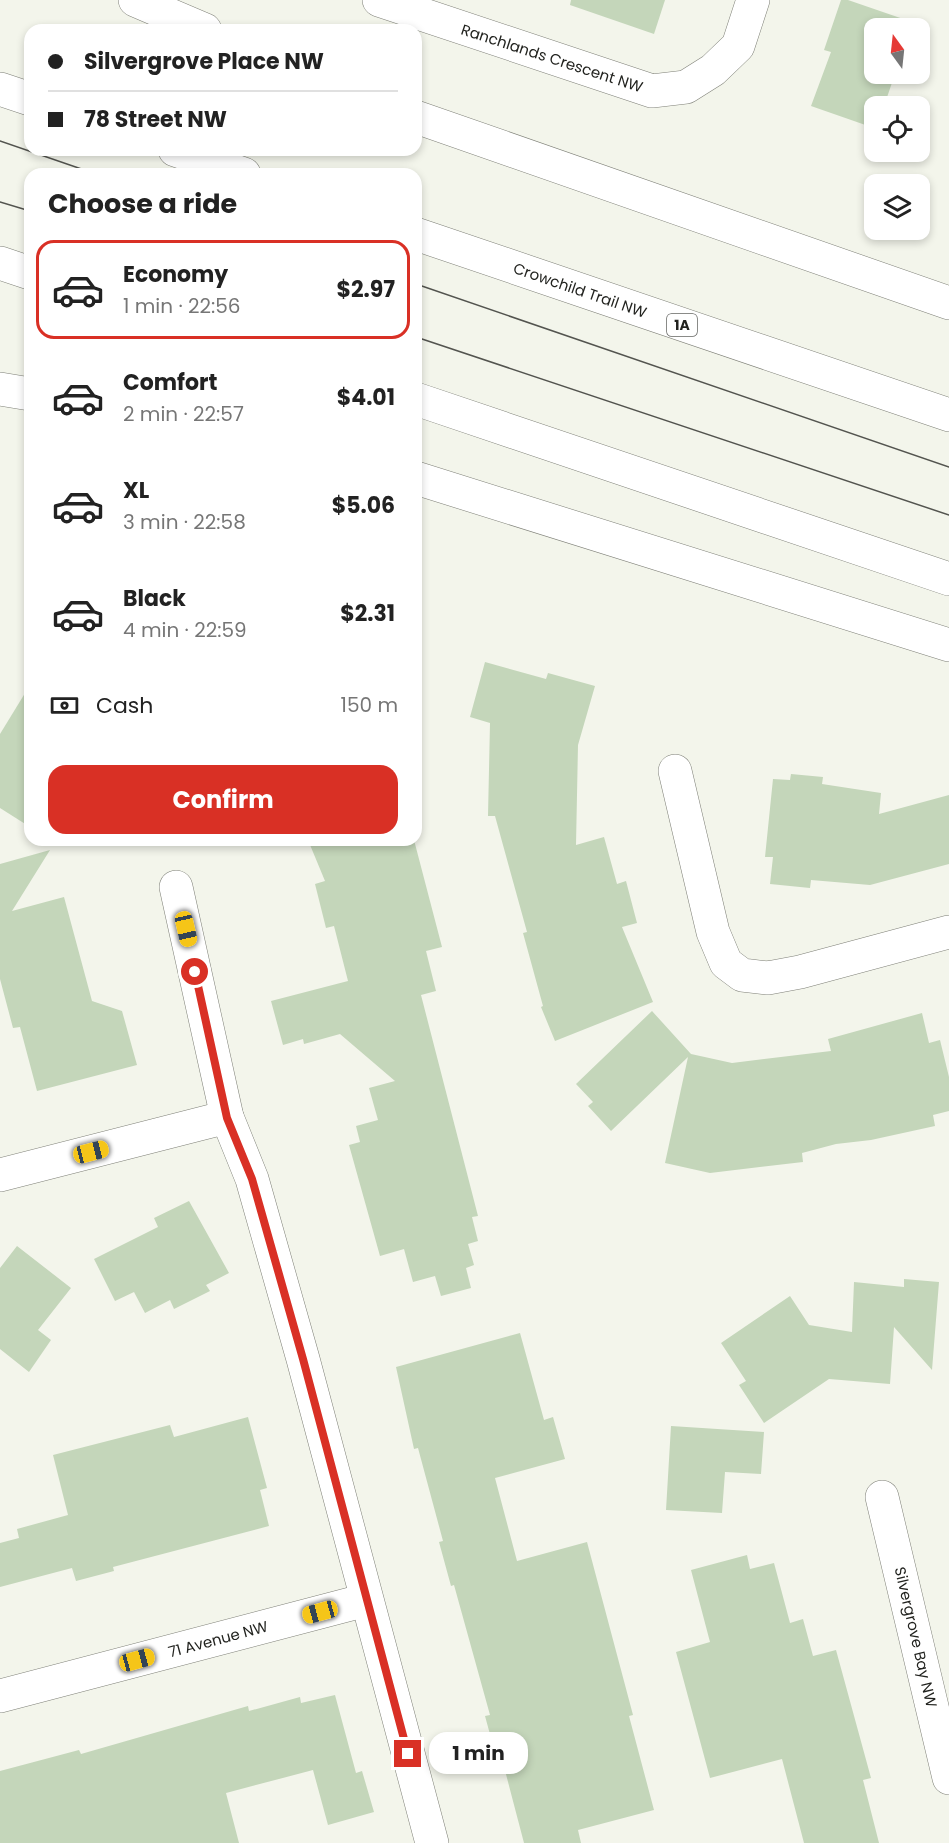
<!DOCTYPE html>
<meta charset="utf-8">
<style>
:root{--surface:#fff;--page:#f6f6f6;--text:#222;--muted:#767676;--line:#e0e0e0;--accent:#d93025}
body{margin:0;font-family:Poppins,sans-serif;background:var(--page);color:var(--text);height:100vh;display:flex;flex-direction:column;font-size:22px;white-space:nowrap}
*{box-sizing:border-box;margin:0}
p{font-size:20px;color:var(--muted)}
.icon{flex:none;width:33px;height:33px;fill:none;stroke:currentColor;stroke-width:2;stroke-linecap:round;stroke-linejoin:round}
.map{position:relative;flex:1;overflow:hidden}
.details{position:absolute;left:24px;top:168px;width:398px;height:678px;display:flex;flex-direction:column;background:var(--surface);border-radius:18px;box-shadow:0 3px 9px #0003}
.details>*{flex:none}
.guide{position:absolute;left:24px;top:24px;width:398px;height:132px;border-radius:18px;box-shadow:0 3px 9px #0003;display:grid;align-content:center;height:132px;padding:0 24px;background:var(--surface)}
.needle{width:39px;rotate:345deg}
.fabs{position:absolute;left:864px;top:18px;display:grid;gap:12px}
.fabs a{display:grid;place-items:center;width:66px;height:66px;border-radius:12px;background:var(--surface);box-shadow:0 3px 9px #0003;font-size:30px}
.end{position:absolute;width:27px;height:27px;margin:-14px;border:8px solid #d93025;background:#fff;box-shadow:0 0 0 3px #fff}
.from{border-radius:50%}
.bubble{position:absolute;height:42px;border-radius:18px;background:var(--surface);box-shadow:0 3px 9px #0003;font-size:20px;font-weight:700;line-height:42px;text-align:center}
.car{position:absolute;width:18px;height:36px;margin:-18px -9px;border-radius:8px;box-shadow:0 0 4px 2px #0007;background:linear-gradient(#f5c518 24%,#345 0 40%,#f5c518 0 76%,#345 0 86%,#f5c518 0)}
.guide b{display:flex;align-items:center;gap:21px;height:57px;font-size:22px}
.guide b+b{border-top:2px solid var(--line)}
.guide i{width:15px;height:15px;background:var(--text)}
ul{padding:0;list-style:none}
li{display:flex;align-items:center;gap:18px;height:99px;margin:0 12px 9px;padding:0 12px;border:3px solid transparent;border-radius:18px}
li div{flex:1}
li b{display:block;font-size:22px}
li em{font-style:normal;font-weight:700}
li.active{border-color:var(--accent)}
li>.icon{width:54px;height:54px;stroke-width:1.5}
h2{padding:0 24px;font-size:27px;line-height:72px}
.pay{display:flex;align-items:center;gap:15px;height:66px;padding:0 24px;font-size:22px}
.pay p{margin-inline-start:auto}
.button{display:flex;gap:12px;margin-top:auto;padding:12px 24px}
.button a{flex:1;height:69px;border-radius:18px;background:var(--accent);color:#fff;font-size:24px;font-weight:700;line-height:69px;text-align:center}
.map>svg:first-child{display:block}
.building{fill:#c4d6ba}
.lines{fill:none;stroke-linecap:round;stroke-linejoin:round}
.street-casing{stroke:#7f8078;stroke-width:34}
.highway-casing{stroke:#7f8078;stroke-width:34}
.street{stroke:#fff;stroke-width:33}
.highway{stroke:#fff;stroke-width:33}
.tram{stroke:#53544f;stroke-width:1.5}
.route{stroke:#d93025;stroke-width:8}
.labels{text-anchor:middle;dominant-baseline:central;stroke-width:5;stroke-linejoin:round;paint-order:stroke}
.shield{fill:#fff;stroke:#646562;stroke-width:1.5}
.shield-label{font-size:14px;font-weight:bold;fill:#22231f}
.street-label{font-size:15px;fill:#22231f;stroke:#fff}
</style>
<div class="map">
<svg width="949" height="1843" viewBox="0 0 949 1843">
<rect width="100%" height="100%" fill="#f3f5eb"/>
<!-- building -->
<g class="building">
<polygon points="571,0 665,0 654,34 570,5"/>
<polygon points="841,0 848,0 912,22 910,28 874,28 874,74 895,74 884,106 874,106 874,128 811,106 831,52 824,50"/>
<polygon points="485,662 546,679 548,673 595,686 578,745 576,845 604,837 617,884 626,881 637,923 622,927 653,1002 555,1041 541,1007 543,1006 523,933 527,932 495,816 488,816 490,723 470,717"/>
<polygon points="30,685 30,827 0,808 0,734"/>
<polygon points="791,774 823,777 822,784 881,793 879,814 949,795 949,864 870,885 811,880 810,888 770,884 773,857 765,857 773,779 790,780"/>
<polygon points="308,840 414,840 442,947 426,951 436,991 421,995 478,1216 472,1217 478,1241 468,1244 474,1265 466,1268 471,1288 441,1296 435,1276 413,1282 404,1249 380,1256 349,1145 360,1142 356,1126 378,1120 369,1088 395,1081 340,1034 304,1044 303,1039 283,1045 271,1001 348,981 334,926 326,928 315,884 325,881"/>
<polygon points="50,850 12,911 64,897 92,1001 122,1011 137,1065 37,1091 20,1027 13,1028 0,979 0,864"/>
<polygon points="652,1011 691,1054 732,1063 831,1051 828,1039 922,1013 929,1043 940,1040 949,1077 949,1111 933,1115 935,1126 871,1140 836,1144 802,1153 803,1162 710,1173 665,1163 688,1057 611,1131 588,1106 593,1102 576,1084"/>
<polygon points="189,1201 229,1273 206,1285 210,1291 174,1309 170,1300 145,1313 134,1292 115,1301 94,1259 158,1227 154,1218"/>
<polygon points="17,1246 71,1288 38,1330 51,1340 29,1372 0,1349 0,1268"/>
<polygon points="904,1279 939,1282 932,1370 894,1327 890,1384 829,1379 764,1423 739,1385 746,1381 721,1343 790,1296 809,1325 852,1332 854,1282 904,1287"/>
<polygon points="520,1333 544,1420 553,1417 565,1459 495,1478 517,1561 587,1542 633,1715 629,1716 654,1810 578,1830 581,1843 524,1843 502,1759 497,1760 485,1716 490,1715 454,1585 451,1586 439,1542 443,1541 418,1448 414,1449 396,1367"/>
<polygon points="248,1417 267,1488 260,1490 269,1526 113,1567 114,1571 76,1581 72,1568 0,1587 0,1543 19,1538 17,1529 68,1515 53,1455 170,1425 174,1437"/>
<polygon points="671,1426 764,1432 761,1474 725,1472 722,1513 666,1510"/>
<polygon points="747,1555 750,1569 774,1563 790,1623 803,1619 813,1656 836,1650 871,1778 863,1780 879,1843 804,1843 782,1759 710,1778 676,1652 710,1642 691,1570"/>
<polygon points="335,1695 356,1773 362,1771 374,1812 328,1825 313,1770 226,1793 239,1843 0,1843 0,1771 79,1750 81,1754 248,1706 249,1711 300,1697 301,1703"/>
</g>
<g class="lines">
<defs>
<g id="street">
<polyline points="379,0 652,91 686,87 713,70 738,46 753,0"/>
<polyline points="675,771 713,932 726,963 742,975 768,978 800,972 949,932"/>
<polyline points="176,887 227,1117 252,1179 303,1359 432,1843"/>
<polyline points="0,1175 227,1117"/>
<polyline points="882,1497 949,1778"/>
<polyline points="0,1696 366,1600"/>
</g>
<g id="highway">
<polyline points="135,0 205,30"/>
<polyline points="0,89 30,99"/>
<polyline points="416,117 949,303"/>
<polyline points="175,150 244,174"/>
<polyline points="416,234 949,415"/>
<polyline points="0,263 30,273"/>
<polyline points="0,389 30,394"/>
<polyline points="416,399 949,579"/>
<polyline points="416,478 949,645"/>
</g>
</defs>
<!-- street casing -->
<use href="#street" class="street-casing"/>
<!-- highway casing -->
<use href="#highway" class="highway-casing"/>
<!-- street -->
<use href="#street" class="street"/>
<!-- highway -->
<use href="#highway" class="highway"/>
<!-- tram -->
<g class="tram">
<polyline points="0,141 96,174"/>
<polyline points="0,202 30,211"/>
<polyline points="416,284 949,467"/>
<polyline points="416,337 949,515"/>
</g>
</g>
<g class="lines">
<!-- route -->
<polyline class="route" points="195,972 227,1118 252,1179 303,1359 408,1754"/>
</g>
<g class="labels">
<!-- shield labels -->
<rect class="shield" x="667" y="314" width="30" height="22" rx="4.5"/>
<g class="shield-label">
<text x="682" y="325">1A</text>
</g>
<!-- street labels -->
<g class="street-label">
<text transform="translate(552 58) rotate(18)">Ranchlands Crescent NW</text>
<text transform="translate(580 290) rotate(19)">Crowchild Trail NW</text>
<text transform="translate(916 1637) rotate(77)">Silvergrove Bay NW</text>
<text transform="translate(218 1639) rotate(-15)">71 Avenue NW</text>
</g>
</g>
</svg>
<div class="fabs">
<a><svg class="needle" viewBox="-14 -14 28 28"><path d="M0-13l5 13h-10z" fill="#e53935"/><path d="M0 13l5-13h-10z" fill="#767676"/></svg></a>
<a><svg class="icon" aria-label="locate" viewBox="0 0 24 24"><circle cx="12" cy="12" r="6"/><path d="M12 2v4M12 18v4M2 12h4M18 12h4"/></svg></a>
<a><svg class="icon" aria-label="layers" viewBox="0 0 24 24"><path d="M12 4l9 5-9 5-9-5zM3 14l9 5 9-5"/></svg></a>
</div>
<i class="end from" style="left:195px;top:972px"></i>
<i class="end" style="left:408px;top:1754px"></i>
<div class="bubble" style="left:429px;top:1732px;width:99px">1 min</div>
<i class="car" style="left:186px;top:929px;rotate:167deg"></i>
<i class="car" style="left:91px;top:1152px;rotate:76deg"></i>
<i class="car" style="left:320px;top:1612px;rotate:255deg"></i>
<i class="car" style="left:137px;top:1660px;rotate:75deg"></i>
<div class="guide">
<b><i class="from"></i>Silvergrove Place NW</b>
<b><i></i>78 Street NW</b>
</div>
<section class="details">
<h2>Choose a ride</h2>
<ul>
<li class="active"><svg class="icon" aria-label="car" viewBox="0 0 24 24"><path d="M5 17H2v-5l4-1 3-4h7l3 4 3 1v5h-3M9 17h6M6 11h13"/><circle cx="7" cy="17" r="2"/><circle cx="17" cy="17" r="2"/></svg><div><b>Economy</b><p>1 min · 22:56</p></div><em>$2.97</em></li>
<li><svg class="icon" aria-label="car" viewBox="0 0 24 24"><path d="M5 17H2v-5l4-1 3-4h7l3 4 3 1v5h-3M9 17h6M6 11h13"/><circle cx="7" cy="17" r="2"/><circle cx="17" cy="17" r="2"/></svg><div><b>Comfort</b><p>2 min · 22:57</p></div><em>$4.01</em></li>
<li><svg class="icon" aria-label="car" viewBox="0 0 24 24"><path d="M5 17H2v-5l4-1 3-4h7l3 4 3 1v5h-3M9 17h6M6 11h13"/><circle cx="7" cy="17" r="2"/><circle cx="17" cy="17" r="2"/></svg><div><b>XL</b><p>3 min · 22:58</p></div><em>$5.06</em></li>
<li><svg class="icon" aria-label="car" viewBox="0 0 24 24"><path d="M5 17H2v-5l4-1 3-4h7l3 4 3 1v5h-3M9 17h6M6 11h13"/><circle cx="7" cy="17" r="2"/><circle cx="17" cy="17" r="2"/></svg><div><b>Black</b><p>4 min · 22:59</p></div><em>$2.31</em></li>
</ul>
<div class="pay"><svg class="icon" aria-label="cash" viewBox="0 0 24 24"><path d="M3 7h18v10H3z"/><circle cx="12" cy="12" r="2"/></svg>Cash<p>150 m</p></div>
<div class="button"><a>Confirm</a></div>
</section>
</div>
